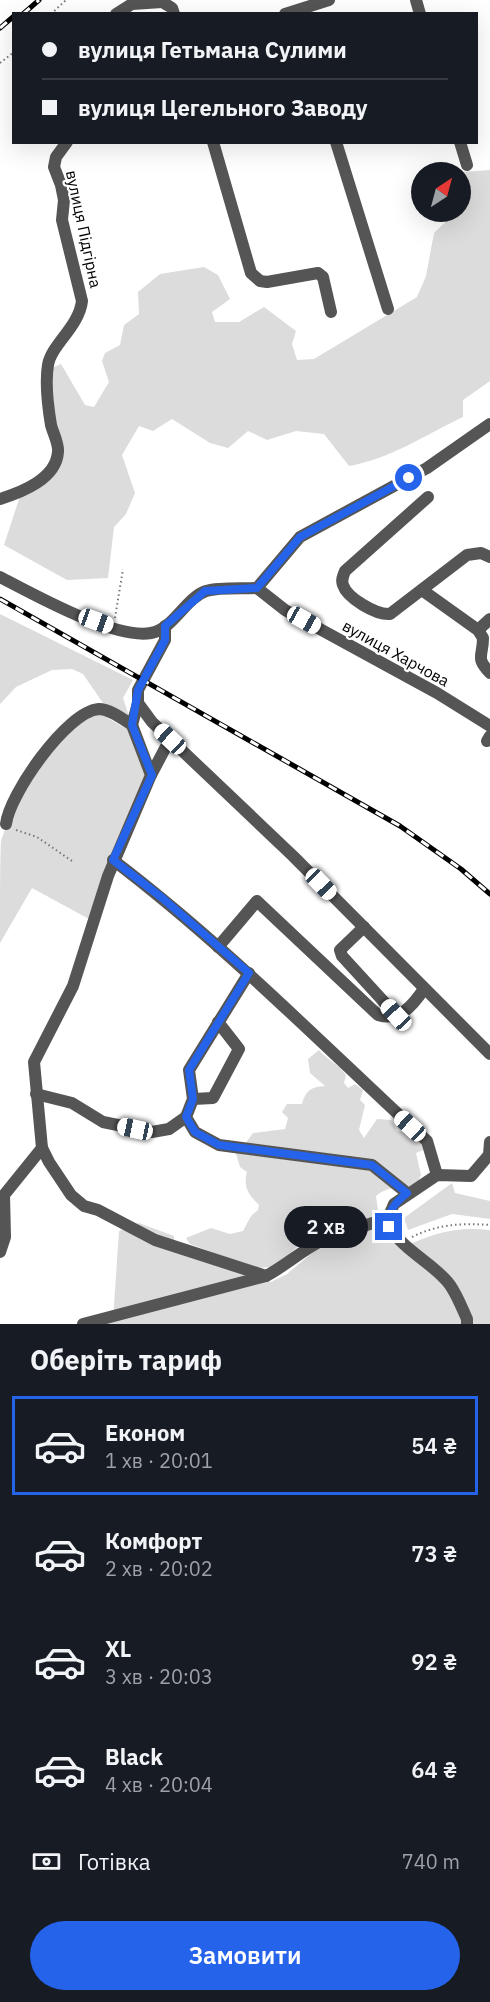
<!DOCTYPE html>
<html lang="uk">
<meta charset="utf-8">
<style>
:root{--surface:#171b24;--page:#242831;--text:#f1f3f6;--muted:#9ea1a6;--line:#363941;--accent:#2563eb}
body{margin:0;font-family:"IBM Plex Sans",sans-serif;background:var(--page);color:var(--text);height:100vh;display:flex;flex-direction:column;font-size:22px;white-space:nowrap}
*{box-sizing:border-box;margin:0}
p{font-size:20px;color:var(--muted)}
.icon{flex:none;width:33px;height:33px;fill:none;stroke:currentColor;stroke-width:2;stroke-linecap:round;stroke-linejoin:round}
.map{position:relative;height:1324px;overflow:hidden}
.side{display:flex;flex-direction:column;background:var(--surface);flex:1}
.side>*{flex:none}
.guide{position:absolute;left:12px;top:12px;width:466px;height:132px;border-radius:0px;box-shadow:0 6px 24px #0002;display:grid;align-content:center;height:132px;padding:0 30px;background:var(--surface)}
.needle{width:39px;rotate:36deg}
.tools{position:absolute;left:411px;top:162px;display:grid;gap:12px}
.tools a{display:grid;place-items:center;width:60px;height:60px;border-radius:50%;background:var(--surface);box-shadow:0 6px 24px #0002;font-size:30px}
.end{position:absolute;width:27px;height:27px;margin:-14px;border:8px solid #2563eb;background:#fff;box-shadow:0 0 0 3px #fff}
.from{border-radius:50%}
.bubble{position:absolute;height:42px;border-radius:21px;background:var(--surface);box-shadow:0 6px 24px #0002;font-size:20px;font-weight:600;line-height:42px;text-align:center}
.car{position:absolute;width:18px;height:36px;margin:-18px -9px;border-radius:8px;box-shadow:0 0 4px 2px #0007;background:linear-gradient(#fff 24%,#345 0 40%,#fff 0 76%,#345 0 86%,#fff 0)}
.guide b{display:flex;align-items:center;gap:21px;height:57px;font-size:22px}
.guide b+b{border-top:2px solid var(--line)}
.guide i{width:15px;height:15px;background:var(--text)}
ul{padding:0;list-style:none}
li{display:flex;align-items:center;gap:18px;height:99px;margin:0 12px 9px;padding:0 18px;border:3px solid transparent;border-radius:0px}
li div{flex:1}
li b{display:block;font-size:22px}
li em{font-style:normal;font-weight:600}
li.on{border-color:var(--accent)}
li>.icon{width:54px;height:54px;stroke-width:1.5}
h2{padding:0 30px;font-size:27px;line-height:72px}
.pay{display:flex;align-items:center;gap:15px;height:66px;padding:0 30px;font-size:22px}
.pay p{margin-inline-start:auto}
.primary-button{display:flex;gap:12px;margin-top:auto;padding:12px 30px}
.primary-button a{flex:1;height:69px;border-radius:36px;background:var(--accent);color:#fff;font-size:24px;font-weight:600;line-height:69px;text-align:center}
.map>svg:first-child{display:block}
.green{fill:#dcdcdc}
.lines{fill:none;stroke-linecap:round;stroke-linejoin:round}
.path{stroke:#777;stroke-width:2;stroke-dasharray:1.5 3;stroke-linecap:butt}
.minor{stroke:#555;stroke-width:12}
.rail-casing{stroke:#000;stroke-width:5}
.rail{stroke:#fff;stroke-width:3;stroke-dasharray:9;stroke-linecap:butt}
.route{stroke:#2563eb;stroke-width:8}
.labels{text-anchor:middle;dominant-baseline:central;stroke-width:4.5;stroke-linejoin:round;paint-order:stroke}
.street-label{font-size:16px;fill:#000;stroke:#fff}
</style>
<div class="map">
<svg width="490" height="1324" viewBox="0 0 490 1324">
<rect width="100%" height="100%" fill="#fff"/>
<!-- green -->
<g class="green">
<path d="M490,170v211l-27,19v17c-38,18 -73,42 -114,49l-25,-32 -28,-3 -29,9 -19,-9 -20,17 -18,-5 -38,-24 -19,12 -14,-5 -17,29 13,38 -9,21 -12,13 -6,51 -41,2 -63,-35 16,-49 37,-30 -5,-98 9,-4 24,41 9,2 15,-25 -7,-21 3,-8 15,-8 4,-20 15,-11 -1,-22 22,-18 44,-7 14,8 12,24 -18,13 3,10h24l25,-15 32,24 -4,13 5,16 17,-1 103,-62 9,-21 8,-43 22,-21h4v-40z"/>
<polygon points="0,614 133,680 123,698 130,719 103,703 83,674 72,669 52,670 16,687 0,704"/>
<path d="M99,713l33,19 14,44 -57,143 -57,-31 -32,55c0,-21 0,-86 1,-102 16,-49 50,-105 98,-128z"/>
<path d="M319,1050c8,10 20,14 27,25l-2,8 4,5 7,-4 8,6 -3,10 5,5 -6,25 5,8 13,-19 14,1 6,11c13,1 25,4 28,18l-9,4 5,22 -4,9c-15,6 -27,0 -41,12l2,14 -8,12 -11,-2 -28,11 -20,3 -36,33 -21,1 -64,-24 -4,-6 25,-10 19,6 13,-3 8,-15 7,-6 1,-5c-11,-11 -16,-18 -12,-33l-7,-5 -6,-20 11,-3 8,-11 32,-4 3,-11 -6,-6 5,-8h15c4,-14 9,-17 23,-18l-15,-13 -2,-14z"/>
<polygon points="452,1183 455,1193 490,1201 490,1219 452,1214 408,1230 404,1218"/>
<path d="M139,1223l35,13v15l97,31 16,-8 36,-30 53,-19 28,22c28,-14 54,-21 86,-17v94h-392l15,-4 6,-89z"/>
</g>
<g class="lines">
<!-- path -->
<g class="path">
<polyline points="51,14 66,0"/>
<polyline points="0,63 14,52"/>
<polyline points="115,618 123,569"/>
<polyline points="16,830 37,837 72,861"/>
<path d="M412,1237c26,-13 50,-14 78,-12"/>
</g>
<!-- minor -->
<g class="minor">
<polyline points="159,0 172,8 174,14"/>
<polyline points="416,0 420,14"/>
<polyline points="116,14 132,4 162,2"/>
<polyline points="285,14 329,0"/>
<polyline points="213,142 251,273 260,281 267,282 318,273 323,277 331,312"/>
<polyline points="336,142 388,309"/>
<polyline points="460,142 467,165"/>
<path d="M428,497l-83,74c-2,5 -4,9 -2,14 4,13 33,30 47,29l77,-59 14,-2 9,4"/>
<path d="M0,499c22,-7 56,-20 58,-47 1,-8 -5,-19 -7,-27 -3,-18 -6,-42 -3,-60 3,-20 31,-38 34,-64l-20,-81 2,-20 -3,-15 -7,-18 2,-10 11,-15"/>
<path d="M0,577c33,17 115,63 151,56 23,-4 34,-35 55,-42 15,-4 36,-2 51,-3"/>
<polyline points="257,588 300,537 427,468 490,424"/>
<polyline points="257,588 285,610 437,693 490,726"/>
<path d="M422,590l56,40 5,8c0,19 -8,19 7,35"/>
<polyline points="165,626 165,640 138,690 138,703 152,722 293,856 490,1054"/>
<polyline points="478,630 490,619"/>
<polyline points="132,725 151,775 108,876 73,986 34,1062 42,1148 49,1162 71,1195 84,1206 98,1210 155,1240 266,1276"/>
<polyline points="487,741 490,736"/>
<polyline points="151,775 170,739"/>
<path d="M6,824c3,-29 61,-113 93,-115 11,0 25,11 33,16l6,-22"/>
<path d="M113,860c112,85 211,186 314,281l10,34"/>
<polyline points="364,927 340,950 342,956 396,1015"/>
<path d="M218,947l39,-46 121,114c22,7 35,-10 46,-26"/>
<polyline points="249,973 189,1070 193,1099 186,1117 195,1132 219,1145 372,1165 407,1193"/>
<polyline points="36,1094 72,1103 103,1122 152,1132 169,1129 186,1117"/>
<polyline points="193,1099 213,1098 239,1049 218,1022"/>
<polyline points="0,1252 5,1237 4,1195 42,1148"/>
<path d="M83,1324l183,-48c19,-10 35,-25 55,-35 21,-10 45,-15 67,-23"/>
<path d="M467,1324v-5c-5,-11 -10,-24 -17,-34 -16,-23 -59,-40 -62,-67l6,-14 43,-29 34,1 18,-21 1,-13"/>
</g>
<defs>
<g id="rail">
<polyline points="23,14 39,0"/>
<polyline points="0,28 14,16"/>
<polyline points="0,599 400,826 461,869 490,894"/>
</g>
</defs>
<!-- rail casing -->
<use href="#rail" class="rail-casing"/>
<!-- rail -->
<use href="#rail" class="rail"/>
</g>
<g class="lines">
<!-- route -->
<path class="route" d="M389,1227c-2,-16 6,-24 18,-34l-35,-28 -153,-20 -24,-13 -9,-15 7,-18 -4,-29 60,-97 -88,-76 -48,-37 39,-85 -20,-50 6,-35 27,-50v-14l40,-35 52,-3 43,-51 109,-59"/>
</g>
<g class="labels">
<!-- street labels -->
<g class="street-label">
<text transform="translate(84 229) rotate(78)">вулиця Підгірна</text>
<text transform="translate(396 653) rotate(29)">вулиця Харчова</text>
</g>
</g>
</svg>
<div class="tools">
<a><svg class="needle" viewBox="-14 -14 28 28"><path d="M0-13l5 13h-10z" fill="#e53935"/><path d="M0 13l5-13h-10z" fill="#9ea1a6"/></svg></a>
</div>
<i class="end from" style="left:409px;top:478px"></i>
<i class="end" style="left:389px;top:1227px"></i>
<div class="bubble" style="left:284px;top:1206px;width:84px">2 хв</div>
<i class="car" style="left:304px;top:620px;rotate:119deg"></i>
<i class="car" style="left:96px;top:621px;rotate:110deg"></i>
<i class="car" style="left:170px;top:739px;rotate:313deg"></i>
<i class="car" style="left:321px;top:884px;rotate:136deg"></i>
<i class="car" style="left:396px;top:1015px;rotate:317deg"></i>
<i class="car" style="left:410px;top:1126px;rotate:313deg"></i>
<i class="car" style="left:135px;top:1129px;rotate:282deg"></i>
<div class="guide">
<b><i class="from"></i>вулиця Гетьмана Сулими</b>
<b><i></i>вулиця Цегельного Заводу</b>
</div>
</div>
<section class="side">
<h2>Оберіть тариф</h2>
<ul>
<li class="on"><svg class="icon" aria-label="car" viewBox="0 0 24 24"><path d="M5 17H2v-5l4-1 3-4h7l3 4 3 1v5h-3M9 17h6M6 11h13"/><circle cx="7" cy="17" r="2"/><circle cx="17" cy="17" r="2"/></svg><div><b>Економ</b><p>1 хв · 20:01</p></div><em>54 ₴</em></li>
<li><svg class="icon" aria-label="car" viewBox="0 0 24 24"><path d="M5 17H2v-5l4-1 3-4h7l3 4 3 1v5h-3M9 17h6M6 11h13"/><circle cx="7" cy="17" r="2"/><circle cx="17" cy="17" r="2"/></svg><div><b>Комфорт</b><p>2 хв · 20:02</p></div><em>73 ₴</em></li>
<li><svg class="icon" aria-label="car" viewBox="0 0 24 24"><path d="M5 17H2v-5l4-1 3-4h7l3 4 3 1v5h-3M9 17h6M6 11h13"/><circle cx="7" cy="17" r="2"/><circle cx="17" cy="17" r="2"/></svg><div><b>XL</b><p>3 хв · 20:03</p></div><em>92 ₴</em></li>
<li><svg class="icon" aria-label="car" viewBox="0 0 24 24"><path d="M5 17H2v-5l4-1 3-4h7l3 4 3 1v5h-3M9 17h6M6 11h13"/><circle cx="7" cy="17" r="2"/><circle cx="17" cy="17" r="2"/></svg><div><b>Black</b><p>4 хв · 20:04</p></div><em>64 ₴</em></li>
</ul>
<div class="pay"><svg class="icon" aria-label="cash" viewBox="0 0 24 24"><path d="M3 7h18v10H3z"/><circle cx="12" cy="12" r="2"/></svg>Готівка<p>740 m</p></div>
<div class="primary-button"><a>Замовити</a></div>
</section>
